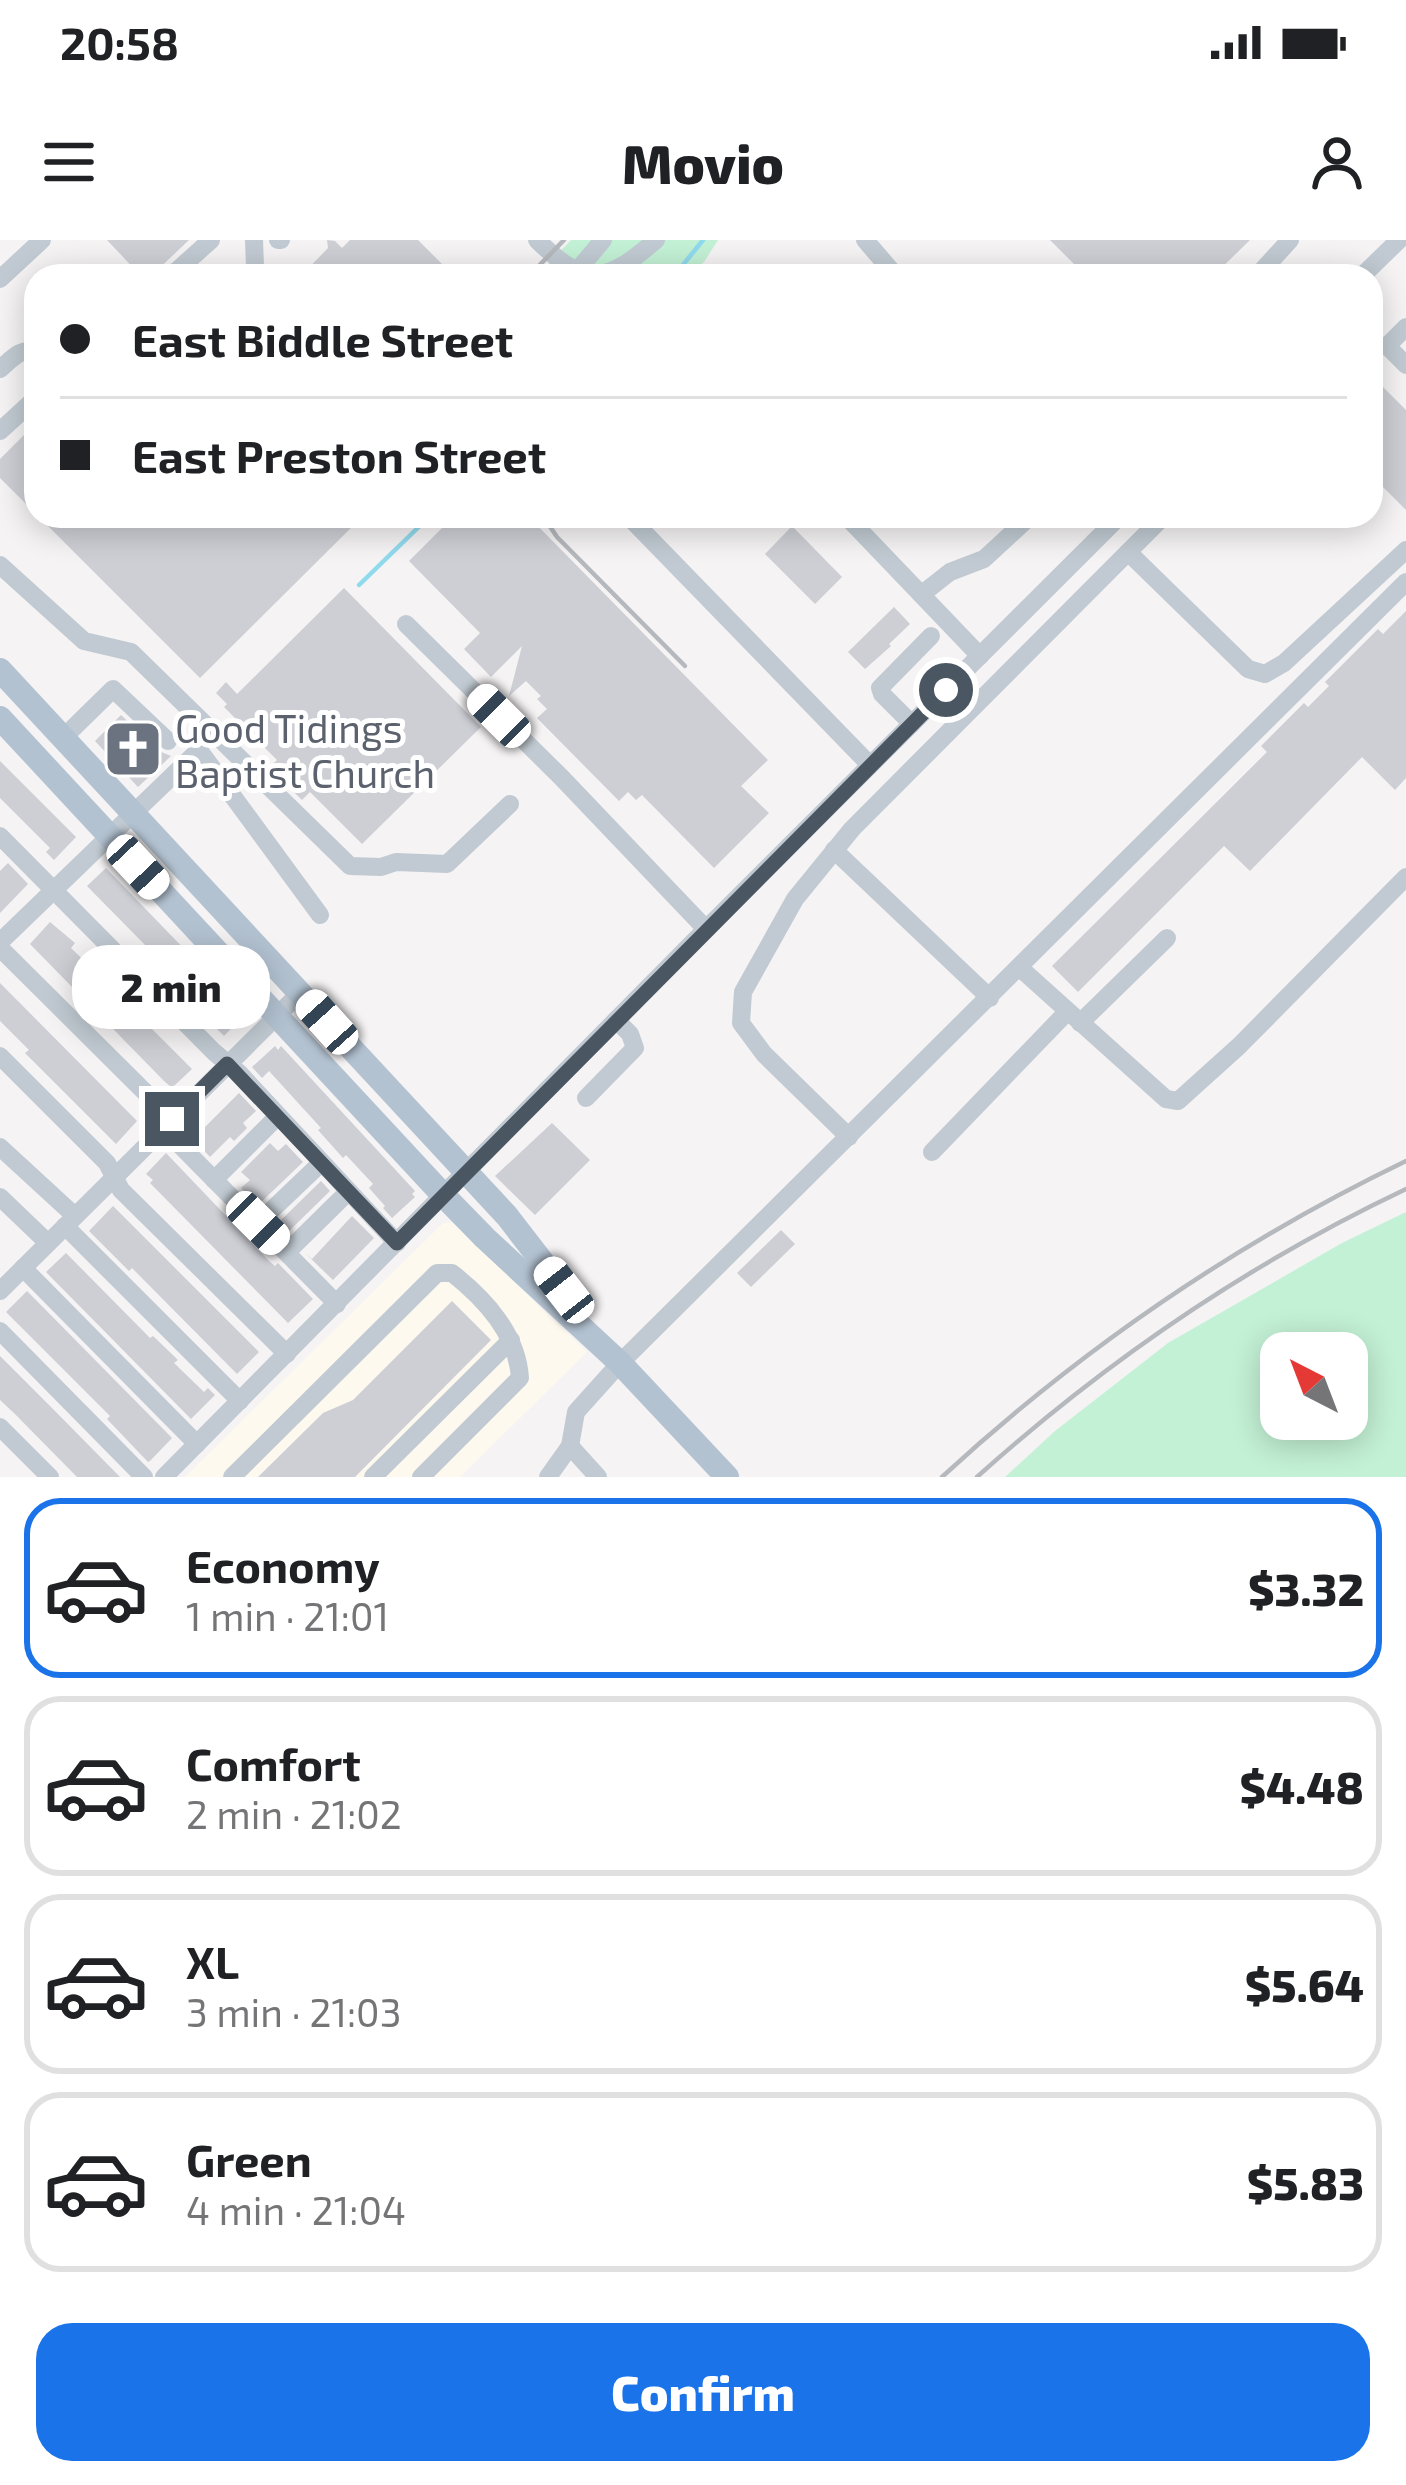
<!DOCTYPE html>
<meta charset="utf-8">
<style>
:root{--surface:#fff;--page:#f6f6f6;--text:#202124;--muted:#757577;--line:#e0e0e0;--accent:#1a73e8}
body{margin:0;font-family:"Exo 2",sans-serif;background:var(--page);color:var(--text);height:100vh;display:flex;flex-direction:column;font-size:45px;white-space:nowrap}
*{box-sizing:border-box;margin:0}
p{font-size:39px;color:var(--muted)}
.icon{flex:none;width:66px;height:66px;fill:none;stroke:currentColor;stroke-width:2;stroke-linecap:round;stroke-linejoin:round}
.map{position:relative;height:1237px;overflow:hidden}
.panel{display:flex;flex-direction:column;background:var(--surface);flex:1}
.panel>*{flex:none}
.banner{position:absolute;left:24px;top:24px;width:1359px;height:264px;border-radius:36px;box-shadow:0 6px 30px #0003;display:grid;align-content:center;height:264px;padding:0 36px;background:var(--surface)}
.needle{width:78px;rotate:318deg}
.tools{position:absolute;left:1260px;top:1092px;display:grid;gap:24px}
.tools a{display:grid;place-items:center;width:108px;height:108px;border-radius:24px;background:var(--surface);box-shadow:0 6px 30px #0003;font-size:60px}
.end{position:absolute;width:54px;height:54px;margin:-27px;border:15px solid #4a5661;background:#fff;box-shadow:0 0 0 6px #fff}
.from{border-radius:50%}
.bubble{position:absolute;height:84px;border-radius:36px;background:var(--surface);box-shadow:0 6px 30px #0003;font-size:39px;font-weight:800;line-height:84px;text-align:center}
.car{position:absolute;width:36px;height:72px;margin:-36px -18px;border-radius:15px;box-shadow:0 0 9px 3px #0007;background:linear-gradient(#fff 24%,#345 0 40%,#fff 0 76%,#345 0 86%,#fff 0)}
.banner b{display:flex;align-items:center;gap:42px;height:114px;font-size:45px}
.banner b+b{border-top:3px solid var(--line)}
.banner i{width:30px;height:30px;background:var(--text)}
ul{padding:21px 0 0;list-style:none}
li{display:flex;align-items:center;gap:36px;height:180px;margin:0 24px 18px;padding:0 12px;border:6px solid var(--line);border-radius:36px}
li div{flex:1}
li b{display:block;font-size:45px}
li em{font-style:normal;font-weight:800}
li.active{border-color:var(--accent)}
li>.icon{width:108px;height:108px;stroke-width:1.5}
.action{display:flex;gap:24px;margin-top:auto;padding:24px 36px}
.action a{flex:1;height:138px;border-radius:36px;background:var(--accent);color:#fff;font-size:48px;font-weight:800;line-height:138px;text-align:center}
.status{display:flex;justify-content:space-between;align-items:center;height:84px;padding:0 60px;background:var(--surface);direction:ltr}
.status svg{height:33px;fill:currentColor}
header{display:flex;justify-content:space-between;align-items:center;height:156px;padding:0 36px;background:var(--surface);font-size:54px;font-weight:800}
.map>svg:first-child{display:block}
.commercial{fill:#fdf9ef}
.green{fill:#c3f1d5;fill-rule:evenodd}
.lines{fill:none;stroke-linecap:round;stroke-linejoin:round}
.stream{stroke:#90daee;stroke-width:4.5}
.building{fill:#cdcfd5}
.minor{stroke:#c1cad2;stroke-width:18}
.major{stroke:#b3c2d1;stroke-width:24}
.rail{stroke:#b5b8bd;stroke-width:4.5}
.route{stroke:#4a5661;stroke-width:15}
.labels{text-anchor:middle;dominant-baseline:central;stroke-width:10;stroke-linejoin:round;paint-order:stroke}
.worship-label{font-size:39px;fill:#5b616d;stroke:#fff;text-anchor:start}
</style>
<div class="status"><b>20:58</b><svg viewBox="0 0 49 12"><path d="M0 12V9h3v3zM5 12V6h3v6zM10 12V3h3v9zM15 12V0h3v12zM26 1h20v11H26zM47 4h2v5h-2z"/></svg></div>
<header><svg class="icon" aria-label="menu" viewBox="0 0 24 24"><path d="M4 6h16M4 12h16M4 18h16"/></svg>Movio<svg class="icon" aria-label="person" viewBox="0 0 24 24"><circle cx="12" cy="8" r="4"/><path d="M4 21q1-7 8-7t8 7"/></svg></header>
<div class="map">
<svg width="1406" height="1237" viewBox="0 0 1406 1237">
<rect width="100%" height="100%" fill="#f5f3f3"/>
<!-- commercial -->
<polygon class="commercial" points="452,982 587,1112 460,1237 185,1237 442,984"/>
<!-- green -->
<g class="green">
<polygon points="571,0 718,0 704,22 686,36 537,36"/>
<path d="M1406,972v265h-401l50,-46 113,-88 174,-100zM1281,1113h66v66h-66z"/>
</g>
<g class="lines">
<!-- stream -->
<g class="stream">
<polyline points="674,36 703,0"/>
<polyline points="359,345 430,276"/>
</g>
</g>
<!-- building -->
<g class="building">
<polygon points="107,0 189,0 151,36 141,36"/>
<polygon points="327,0 335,1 342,8 350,0 418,0 454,36 301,36 328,8"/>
<polygon points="1050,0 1250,0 1213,36 1086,36"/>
<polygon points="1371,135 1406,170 1406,270 1371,235"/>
<polygon points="36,183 36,274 0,238 0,219"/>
<polygon points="38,276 363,276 200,438"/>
<polygon points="454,276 528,276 768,520 741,546 769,573 714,628 642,555 636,560 628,552 619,561 537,478 547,469 537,459 541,456 526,441 509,456 522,406 491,437 464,409 480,393 409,321"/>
<polygon points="792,286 842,337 815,364 765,314"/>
<polygon points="344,348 481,487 362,604 310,552 302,560 269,528 277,520 224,467 227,464 216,453 226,442 237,454"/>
<polygon points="894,367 910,384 889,404 891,406 865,429 848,412"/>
<polygon points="1406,371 1406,538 1395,550 1362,517 1250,631 1224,606 1078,752 1052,726 1267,512 1261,506 1304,463 1308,467 1329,446 1325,442 1378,389 1383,394"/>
<polygon points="121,475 159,511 171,516 138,547 95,501"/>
<polygon points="0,521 76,597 54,620 46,612 50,608 0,558"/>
<polygon points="8,623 28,644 0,673 0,631"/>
<polygon points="106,628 246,773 224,796 201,773 206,768 166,729 158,736 140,718 149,709 87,646"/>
<polygon points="50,682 75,703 71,708 111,747 121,737 129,746 122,752 141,770 137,774 192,829 175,845 171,847 164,841 30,704"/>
<polygon points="0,743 137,881 116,904 25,813 29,810 0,781"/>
<polygon points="275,806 278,810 281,806 415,951 412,954 415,957 392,978 383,968 385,966 369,948 373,944 346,915 343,918 318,890 321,888 269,831 262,838 252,827"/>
<polygon points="239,853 256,871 243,883 247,888 234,901 230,897 210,917 193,899"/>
<polygon points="552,883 590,920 535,975 495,936"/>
<polygon points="270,903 278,911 286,904 303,922 258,965 241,948 250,940 241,932"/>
<polygon points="166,913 269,1021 275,1026 278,1023 313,1059 288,1083 150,943 153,940 146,934"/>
<polygon points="321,941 330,951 286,994 277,984"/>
<polygon points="113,966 259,1112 237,1134 132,1028 129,1031 89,991"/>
<polygon points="352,976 374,998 333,1040 305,1013 312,1019"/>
<polygon points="781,990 795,1004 751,1047 737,1033"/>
<polygon points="66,1013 150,1098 153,1096 178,1120 174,1123 204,1152 208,1148 215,1155 191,1179 46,1032"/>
<polygon points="27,1051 172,1198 150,1221 148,1222 128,1201 107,1179 110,1176 6,1072"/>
<polygon points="452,1061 491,1100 355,1237 258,1237 323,1173 353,1160"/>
<polygon points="0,1116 53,1169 120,1237 77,1237 15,1174 0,1160"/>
</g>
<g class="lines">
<!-- minor -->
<g class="minor">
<polyline points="278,0 281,0"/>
<path d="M537,0c49,48 68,44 119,0"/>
<polyline points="865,0 896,36"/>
<polyline points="576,32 603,0"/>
<polyline points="171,36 211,0"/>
<polyline points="246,36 255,27 254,0"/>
<polyline points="1257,36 1290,0"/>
<polyline points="1362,36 1399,0"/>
<polyline points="0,39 42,0"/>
<polyline points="1406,87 1387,106 1406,125"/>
<path d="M0,129c11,-9 21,-23 36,-16"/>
<polyline points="0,191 36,158"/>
<polyline points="628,276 870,525"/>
<polyline points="846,276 980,416"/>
<polyline points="1128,312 1248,429 1265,434 1284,423 1406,310"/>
<polyline points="0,325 84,401 131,412 350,626 381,627 396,622 447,624 510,564"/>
<polyline points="922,354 950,332 984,319 1023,283 1026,276"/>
<polyline points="406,384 561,537 706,689"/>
<polyline points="912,484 882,454 880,448 931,396"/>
<polyline points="63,498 113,449 168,501"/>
<polyline points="0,596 214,812 239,833 397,1003"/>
<polyline points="834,610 990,758"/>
<polyline points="0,702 199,510 320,675"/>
<polyline points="0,708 172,879"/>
<polyline points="1020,728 1166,859 1178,861 1239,806 1406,637"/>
<polyline points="1080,783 1167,698"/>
<polyline points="0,816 107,923 121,950 287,1114"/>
<polyline points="586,858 635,808 630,794 616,780"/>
<polyline points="163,888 337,1064"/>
<polyline points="849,897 764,814 741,783 743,752 795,659 852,589 1164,276"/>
<polyline points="0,907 75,976"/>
<polyline points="932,912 1067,772"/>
<polyline points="214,940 278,876"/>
<polyline points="0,957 48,1003"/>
<polyline points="258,983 321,923"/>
<polyline points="65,986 240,1161"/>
<polyline points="287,1012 348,952"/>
<polyline points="23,1028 197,1204"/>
<polyline points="0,1051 301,752"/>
<polyline points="0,1091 144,1237"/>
<polyline points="0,1187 50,1237"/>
<polyline points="570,1206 598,1237"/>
<polyline points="164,1237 706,689 1120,276"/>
<path d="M232,1237l205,-204h15c34,27 65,61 68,105l-99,99"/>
<polyline points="373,1237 511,1100"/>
<polyline points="548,1237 570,1206 576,1172 620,1123 1406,342"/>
</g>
<!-- major -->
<g class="major">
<polyline points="0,430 507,976 578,1068"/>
<polyline points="0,478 444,956 485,998 620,1123 727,1237"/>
</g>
<!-- rail -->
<g class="rail">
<polyline points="529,36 564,0"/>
<polyline points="543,276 557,297 685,426"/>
<path d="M942,1237c139,-128 294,-234 464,-316"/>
<path d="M977,1237c129,-116 273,-214 429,-288"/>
</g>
</g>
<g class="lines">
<!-- route -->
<polyline class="route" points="172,879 227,824 397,1003 946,450"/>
</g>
<!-- icons -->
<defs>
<symbol id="church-square" viewBox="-11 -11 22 22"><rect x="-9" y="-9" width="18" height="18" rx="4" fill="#6b7280" stroke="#fff"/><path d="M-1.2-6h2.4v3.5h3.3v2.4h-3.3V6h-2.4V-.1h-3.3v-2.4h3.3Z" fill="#fff"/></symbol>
</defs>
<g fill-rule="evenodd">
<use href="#church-square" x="100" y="476" width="66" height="66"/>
</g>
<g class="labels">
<!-- worship labels -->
<g class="worship-label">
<text x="175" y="487">Good Tidings<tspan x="175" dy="45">Baptist Church</tspan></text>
</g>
</g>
</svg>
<div class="tools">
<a><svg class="needle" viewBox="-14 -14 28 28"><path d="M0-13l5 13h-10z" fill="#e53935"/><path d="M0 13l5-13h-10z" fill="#757577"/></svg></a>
</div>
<i class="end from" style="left:946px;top:450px"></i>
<i class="end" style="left:172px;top:879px"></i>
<div class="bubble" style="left:72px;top:705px;width:198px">2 min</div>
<i class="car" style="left:499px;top:476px;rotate:315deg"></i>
<i class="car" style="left:138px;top:627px;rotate:137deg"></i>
<i class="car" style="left:327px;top:782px;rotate:318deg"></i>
<i class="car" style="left:258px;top:983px;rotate:135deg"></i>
<i class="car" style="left:564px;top:1050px;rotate:322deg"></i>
<div class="banner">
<b><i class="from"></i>East Biddle Street</b>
<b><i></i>East Preston Street</b>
</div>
</div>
<section class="panel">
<ul>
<li class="active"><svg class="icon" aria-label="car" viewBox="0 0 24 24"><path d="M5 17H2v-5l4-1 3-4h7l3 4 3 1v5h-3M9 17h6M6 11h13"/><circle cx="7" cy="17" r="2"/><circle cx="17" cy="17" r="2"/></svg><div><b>Economy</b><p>1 min · 21:01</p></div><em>$3.32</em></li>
<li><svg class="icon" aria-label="car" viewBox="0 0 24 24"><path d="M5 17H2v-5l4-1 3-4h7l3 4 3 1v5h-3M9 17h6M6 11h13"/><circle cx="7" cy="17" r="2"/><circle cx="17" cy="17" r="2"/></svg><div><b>Comfort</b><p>2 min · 21:02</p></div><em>$4.48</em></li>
<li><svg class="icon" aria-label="car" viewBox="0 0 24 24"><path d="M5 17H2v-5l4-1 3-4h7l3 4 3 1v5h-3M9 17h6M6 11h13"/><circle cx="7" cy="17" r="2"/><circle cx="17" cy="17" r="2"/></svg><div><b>XL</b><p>3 min · 21:03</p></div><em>$5.64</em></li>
<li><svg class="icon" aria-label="car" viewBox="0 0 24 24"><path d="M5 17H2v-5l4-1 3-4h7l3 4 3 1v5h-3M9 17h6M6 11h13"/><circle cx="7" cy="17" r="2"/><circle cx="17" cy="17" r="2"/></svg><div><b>Green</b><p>4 min · 21:04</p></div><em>$5.83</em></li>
</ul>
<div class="action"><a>Confirm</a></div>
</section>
